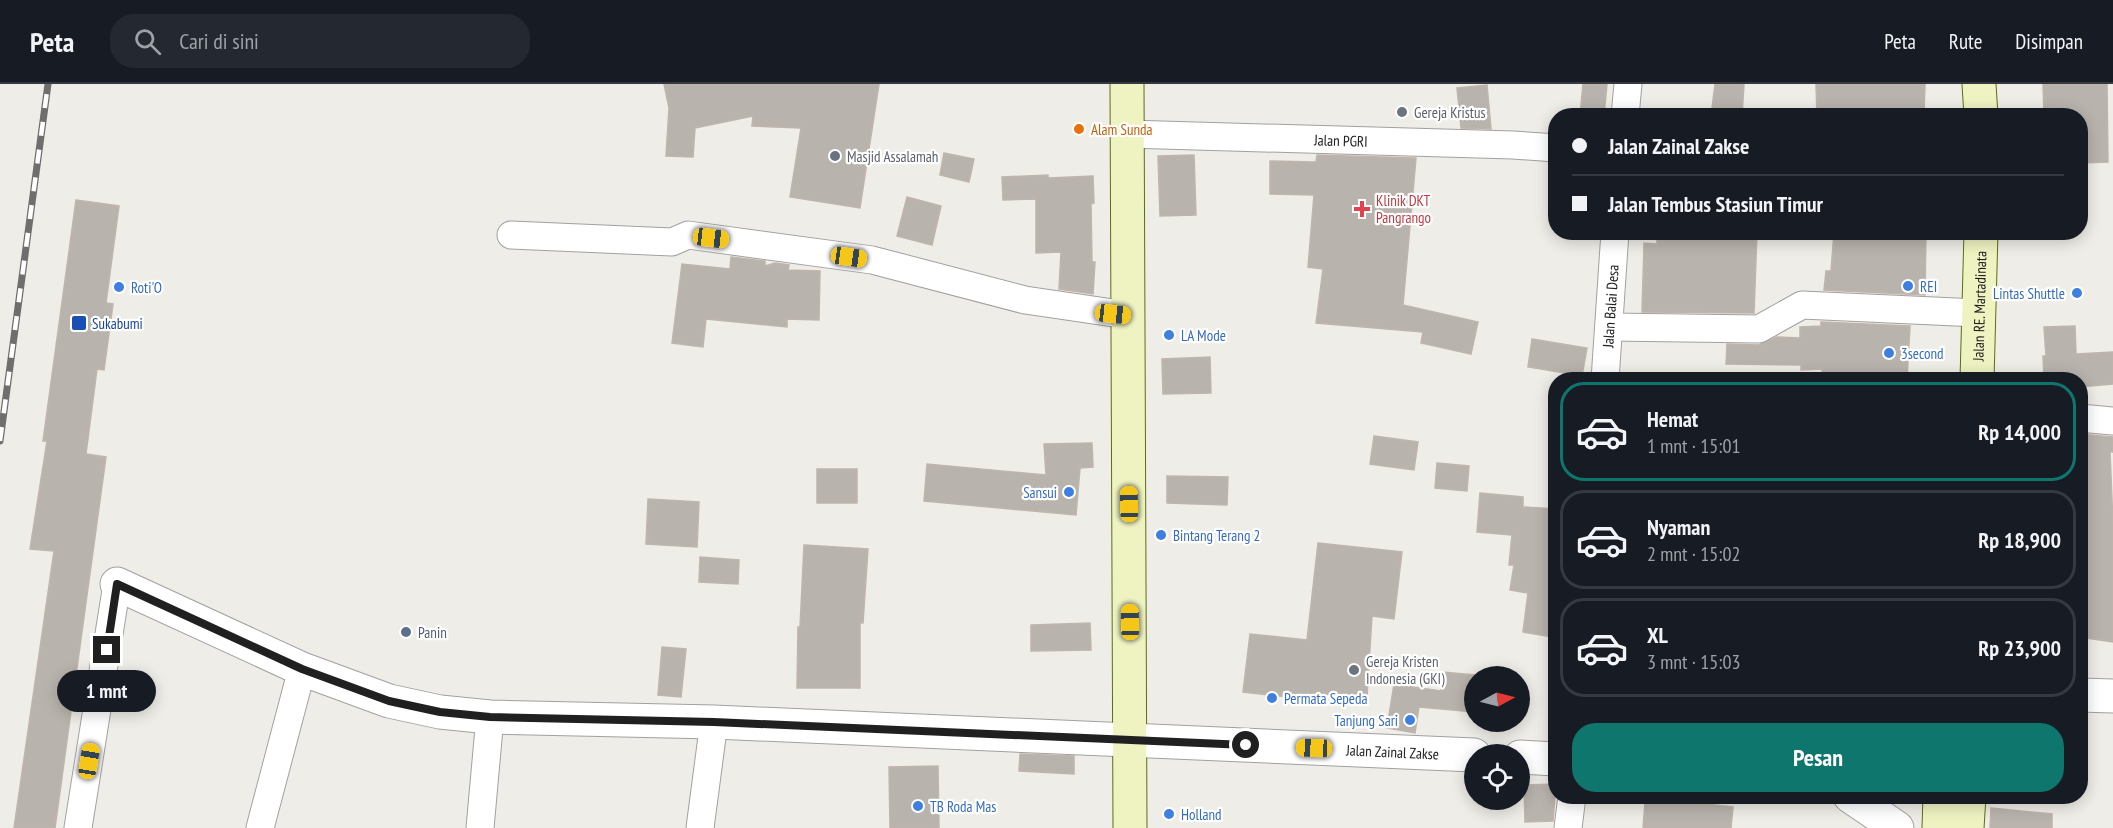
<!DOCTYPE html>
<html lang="id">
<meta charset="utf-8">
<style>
:root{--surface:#171b24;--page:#242831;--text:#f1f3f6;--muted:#9ea1a6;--line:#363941;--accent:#0f766e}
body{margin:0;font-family:"PT Sans Narrow",sans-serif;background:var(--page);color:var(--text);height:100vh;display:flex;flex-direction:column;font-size:22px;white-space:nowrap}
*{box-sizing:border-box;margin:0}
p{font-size:20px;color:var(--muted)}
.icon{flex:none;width:33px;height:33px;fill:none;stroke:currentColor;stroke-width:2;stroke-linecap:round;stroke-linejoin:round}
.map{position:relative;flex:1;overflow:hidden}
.side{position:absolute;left:1548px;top:288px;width:540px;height:432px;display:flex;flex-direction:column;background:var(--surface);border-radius:24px;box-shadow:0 3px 15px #0003}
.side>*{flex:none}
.hud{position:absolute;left:1548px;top:24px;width:540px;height:132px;border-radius:24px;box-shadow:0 3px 15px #0003;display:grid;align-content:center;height:132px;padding:0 24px;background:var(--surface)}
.needle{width:39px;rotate:83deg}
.fabs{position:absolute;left:1464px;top:582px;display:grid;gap:12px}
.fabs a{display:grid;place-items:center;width:66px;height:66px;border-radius:50%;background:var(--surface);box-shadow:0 3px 15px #0003;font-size:30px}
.end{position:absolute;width:27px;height:27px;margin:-14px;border:8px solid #202020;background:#fff;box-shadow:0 0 0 3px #fff}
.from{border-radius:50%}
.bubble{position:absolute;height:42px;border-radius:21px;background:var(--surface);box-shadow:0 3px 15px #0003;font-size:20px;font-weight:700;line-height:42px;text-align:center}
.car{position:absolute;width:18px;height:36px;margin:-18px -9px;border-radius:8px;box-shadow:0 0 4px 2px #0007;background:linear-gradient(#f5c518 24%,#345 0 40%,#f5c518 0 76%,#345 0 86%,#f5c518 0)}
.hud b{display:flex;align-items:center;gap:21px;height:57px;font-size:22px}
.hud b+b{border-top:2px solid var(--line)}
.hud i{width:15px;height:15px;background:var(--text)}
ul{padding:10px 0 0;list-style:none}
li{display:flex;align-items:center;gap:18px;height:99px;margin:0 12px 9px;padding:0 12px;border:3px solid var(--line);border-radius:24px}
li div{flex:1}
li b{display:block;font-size:22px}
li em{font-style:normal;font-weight:700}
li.active{border-color:var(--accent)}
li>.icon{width:54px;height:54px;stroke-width:1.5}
.button{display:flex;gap:12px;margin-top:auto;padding:12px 24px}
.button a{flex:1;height:69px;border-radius:24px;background:var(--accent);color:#fff;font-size:24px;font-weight:700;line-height:69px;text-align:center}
header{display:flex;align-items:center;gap:36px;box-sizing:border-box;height:84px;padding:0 30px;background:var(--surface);border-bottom:2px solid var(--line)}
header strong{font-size:28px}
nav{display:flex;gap:33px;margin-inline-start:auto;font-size:21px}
.search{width:420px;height:54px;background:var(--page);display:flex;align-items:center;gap:15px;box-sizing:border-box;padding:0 21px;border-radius:24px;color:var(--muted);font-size:22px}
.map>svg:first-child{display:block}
.building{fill:#b9b3ad;stroke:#c0b5ab;stroke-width:1.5}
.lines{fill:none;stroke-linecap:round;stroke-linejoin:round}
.minor-casing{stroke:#a1a1a1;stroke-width:29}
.tertiary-casing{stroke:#a1a1a1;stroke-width:35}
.secondary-casing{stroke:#5f6d11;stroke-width:35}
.minor{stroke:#fff;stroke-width:27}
.tertiary{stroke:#fff;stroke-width:33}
.secondary{stroke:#eff3c2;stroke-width:33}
.rail-casing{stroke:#6e6e6e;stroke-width:7}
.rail{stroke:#fff;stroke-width:4.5;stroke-dasharray:14;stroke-linecap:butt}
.route{stroke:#202020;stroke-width:8}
.worship-dot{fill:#6b7280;stroke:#fff;stroke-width:2}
.food-dot{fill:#e8710a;stroke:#fff;stroke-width:2}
.health-dot{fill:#e0444e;stroke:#fff;stroke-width:2}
.shop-dot{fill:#3f7fe0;stroke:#fff;stroke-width:2}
.transit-dot{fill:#1a4fb4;stroke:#fff;stroke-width:2}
.service-dot{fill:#5c6f8a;stroke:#fff;stroke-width:2}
.labels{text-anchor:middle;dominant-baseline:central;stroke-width:4.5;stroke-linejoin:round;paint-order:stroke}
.worship-label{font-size:15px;fill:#5b616d;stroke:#fff;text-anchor:start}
.food-label{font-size:15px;fill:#c56008;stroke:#fff;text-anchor:start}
.street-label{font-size:15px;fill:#202020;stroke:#fff}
.health-label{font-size:15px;fill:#be3a42;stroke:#fff;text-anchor:start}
.shop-label{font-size:15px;fill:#366cbe;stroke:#fff;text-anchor:start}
.transit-label{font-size:15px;fill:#164399;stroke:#fff;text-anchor:start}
.service-label{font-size:15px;fill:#4e5e75;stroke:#fff;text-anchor:start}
</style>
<header>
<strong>Peta</strong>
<div class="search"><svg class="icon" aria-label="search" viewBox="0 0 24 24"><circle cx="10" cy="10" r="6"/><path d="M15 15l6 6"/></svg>Cari di sini</div>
<nav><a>Peta</a><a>Rute</a><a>Disimpan</a></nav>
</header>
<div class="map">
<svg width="2113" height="744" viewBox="0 0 2113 744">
<rect width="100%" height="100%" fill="#efede7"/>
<!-- building -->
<g class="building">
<polygon points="664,0 879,0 860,124 790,113 801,44 752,42 753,32 695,44 693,73 666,72 669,24"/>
<polygon points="1583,0 1607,0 1604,32 1580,32"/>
<polygon points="1715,0 1744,0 1742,32 1711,32"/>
<polygon points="1816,0 1925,0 1924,32 1817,32"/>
<polygon points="2043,0 2107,0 2108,78 2080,79 2080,32 2044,32"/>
<polygon points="1487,1 1491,45 1461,44 1457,4"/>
<polygon points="944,69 974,75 969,98 940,91"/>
<polygon points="1194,71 1196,131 1160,132 1158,72"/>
<polygon points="1317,71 1416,74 1403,221 1478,238 1471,270 1421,259 1423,248 1316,239 1323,185 1308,183 1314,111 1270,110 1270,77 1316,78"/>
<polygon points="1048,91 1048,94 1093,92 1094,119 1091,120 1092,178 1095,178 1093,210 1059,205 1061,168 1036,169 1036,115 1003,116 1002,93"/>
<polygon points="907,113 941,122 932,161 897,152"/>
<polygon points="76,116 119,122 106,219 113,220 104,286 97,285 86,370 106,373 55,744 14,744 54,467 30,465 47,357 43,357"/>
<polygon points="1657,148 1757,148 1754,229 1642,228 1644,159 1657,160"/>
<polygon points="1834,148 1926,148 1925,211 1824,206 1826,187 1831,187"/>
<polygon points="731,173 765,177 765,182 775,179 789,181 788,186 820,187 819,236 787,235 787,243 706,235 703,263 672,259 682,180 730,185"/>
<polygon points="1821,238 1910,242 1907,296 1822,296 1822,285 1801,286 1801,281 1726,280 1727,260 1759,261 1777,253 1800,254 1800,243 1821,242"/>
<polygon points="2075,242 2076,270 2113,268 2113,300 2080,303 2080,296 2044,296 2043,272 2046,272 2044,243"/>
<polygon points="1532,255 1587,264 1582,292 1528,283"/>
<polygon points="1210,273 1211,309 1163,310 1162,275"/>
<polygon points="2080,350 2113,353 2113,368 2110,368 2113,440 2113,558 2080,553"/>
<polygon points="1374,352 1418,358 1414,386 1370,380"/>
<polygon points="1092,359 1093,383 1080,384 1076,431 924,417 927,380 1046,391 1044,360"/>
<polygon points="1437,379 1469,382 1467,407 1435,404"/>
<rect x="817" y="385" width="40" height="34"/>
<polygon points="1167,392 1228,393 1227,421 1167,419"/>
<polygon points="1480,409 1523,413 1523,423 1556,425 1556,528 1552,553 1523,548 1528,509 1510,506 1514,481 1509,481 1512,451 1477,448"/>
<polygon points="648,415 699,418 697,463 646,460"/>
<polygon points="1318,459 1402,468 1394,535 1372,532 1367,613 1308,609 1307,615 1243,608 1250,550 1307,556"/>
<polygon points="804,461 868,465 863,539 860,539 860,604 797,604 798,543 800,543"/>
<polygon points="700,473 739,476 738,500 699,498"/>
<polygon points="1090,539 1091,566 1031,567 1031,541"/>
<polygon points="662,563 686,565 681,613 658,611"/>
<polygon points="1442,588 1476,591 1474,592 1474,628 1419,623 1415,649 1387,644 1394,600 1441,607"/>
<polygon points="1020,670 1074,672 1074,690 1019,687"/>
<polygon points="938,682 939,744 890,744 889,683"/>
<polygon points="1556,700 1553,737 1525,738 1524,701"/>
<polygon points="1645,718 1697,719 1733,723 1731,744 1643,744"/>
<polygon points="1991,724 2052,730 2052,744 1990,744"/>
</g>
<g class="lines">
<defs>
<g id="minor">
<polyline points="1625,32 1628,0"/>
<path id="s1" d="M1127,50l386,11 43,3"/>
<polyline points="511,151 672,158 688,151 872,176 1025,216 1127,231"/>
<polyline points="1609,243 1759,245 1802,221 1978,229"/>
<path id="s2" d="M1605,296l10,-148"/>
<polyline points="2080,334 2113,337"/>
<polyline points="78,744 117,500"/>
<polyline points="260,744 302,585"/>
<polyline points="480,744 490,633"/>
<polyline points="700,744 714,638"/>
<polyline points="1568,744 1572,712"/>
</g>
<g id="tertiary">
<path id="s3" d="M117,500l185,85 87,32 51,11 50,5 224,5 760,33"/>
<polyline points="2080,611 2113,612"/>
<polyline points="1520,673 1556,675"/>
<polyline points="1850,712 1897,744"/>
</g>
<g id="secondary">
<polyline points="1127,0 1130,744"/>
<polyline points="1979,0 1981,32"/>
<path id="s4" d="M1977,296l4,-148"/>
<polyline points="1939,744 1940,712"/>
<polyline points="1967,744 1969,712"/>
</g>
</defs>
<!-- minor casing -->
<use href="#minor" class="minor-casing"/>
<!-- tertiary casing -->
<use href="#tertiary" class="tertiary-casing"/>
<!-- secondary casing -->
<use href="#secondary" class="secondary-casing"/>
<!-- minor -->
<use href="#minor" class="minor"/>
<!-- tertiary -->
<use href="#tertiary" class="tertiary"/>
<!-- secondary -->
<use href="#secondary" class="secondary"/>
<defs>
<polyline id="rail" points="0,357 48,0"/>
</defs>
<!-- rail casing -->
<use href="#rail" class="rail-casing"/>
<!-- rail -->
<use href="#rail" class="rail"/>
</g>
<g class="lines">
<!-- route -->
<polyline class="route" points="107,566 117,500 302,585 389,617 440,628 490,633 714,638 1246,661"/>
</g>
<!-- markers -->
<g class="worship-dot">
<circle cx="1402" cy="28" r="6"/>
<circle cx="835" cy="72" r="6"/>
<circle cx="1354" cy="586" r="6"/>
</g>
<circle class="food-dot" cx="1079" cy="45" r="6"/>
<path class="health-dot" d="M1359 116h6v6h6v6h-6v6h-6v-6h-6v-6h6z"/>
<g class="shop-dot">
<circle cx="1908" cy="202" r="6"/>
<circle cx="119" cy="203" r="6"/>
<circle cx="2077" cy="209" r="6"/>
<circle cx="1169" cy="251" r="6"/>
<circle cx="1889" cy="269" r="6"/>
<circle cx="1069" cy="408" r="6"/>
<circle cx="1161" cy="451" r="6"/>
<circle cx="1272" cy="614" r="6"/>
<circle cx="1410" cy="636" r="6"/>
<circle cx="918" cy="722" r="6"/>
<circle cx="1169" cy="730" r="6"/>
</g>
<rect class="transit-dot" x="71" y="231" width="16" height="16" rx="3"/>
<circle class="service-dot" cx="406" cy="548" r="6"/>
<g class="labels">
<!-- worship labels -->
<g class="worship-label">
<text x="1414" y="28">Gereja Kristus</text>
<text x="847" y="72">Masjid Assalamah</text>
<text x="1366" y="577">Gereja Kristen<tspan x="1366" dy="17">Indonesia (GKI)</tspan></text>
</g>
<!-- food labels -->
<g class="food-label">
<text x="1091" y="45">Alam Sunda</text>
</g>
<!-- street labels -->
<g class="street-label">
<text stroke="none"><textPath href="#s1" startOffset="214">Jalan PGRI</textPath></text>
<text stroke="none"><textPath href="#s2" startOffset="74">Jalan Balai Desa</textPath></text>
<text stroke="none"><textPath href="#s4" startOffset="74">Jalan RE. Martadinata</textPath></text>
<text stroke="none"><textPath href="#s3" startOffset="1302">Jalan Zainal Zakse</textPath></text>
</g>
<!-- health labels -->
<g class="health-label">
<text x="1376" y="116">Klinik DKT<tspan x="1376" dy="17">Pangrango</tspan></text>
</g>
<!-- shop labels -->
<g class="shop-label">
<text x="1920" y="202">REI</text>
<text x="131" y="203">Roti'O</text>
<text x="2065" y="209" text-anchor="end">Lintas Shuttle</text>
<text x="1181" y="251">LA Mode</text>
<text x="1901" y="269">3second</text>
<text x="1057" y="408" text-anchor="end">Sansui</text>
<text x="1173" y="451">Bintang Terang 2</text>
<text x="1284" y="614">Permata Sepeda</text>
<text x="1398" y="636" text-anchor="end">Tanjung Sari</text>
<text x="930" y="722">TB Roda Mas</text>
<text x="1181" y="730">Holland</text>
</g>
<!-- transit labels -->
<g class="transit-label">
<text x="92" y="239">Sukabumi</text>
</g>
<!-- service labels -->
<g class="service-label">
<text x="418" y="548">Panin</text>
</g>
</g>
</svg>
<div class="fabs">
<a><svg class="needle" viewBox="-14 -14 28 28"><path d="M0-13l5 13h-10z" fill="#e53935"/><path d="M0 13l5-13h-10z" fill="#9ea1a6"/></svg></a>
<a><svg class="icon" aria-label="locate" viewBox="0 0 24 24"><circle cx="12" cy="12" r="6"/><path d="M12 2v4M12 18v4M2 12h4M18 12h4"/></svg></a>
</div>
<i class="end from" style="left:1246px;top:661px"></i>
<i class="end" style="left:107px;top:566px"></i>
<div class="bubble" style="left:57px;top:586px;width:99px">1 mnt</div>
<i class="car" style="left:711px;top:154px;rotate:97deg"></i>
<i class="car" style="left:849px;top:173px;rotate:98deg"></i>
<i class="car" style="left:1113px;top:230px;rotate:96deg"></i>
<i class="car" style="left:1129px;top:420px;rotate:359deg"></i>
<i class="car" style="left:1130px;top:538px;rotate:359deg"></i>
<i class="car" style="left:1314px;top:664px;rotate:272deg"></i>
<i class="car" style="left:89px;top:677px;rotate:9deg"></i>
<div class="hud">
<b><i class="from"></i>Jalan Zainal Zakse</b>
<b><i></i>Jalan Tembus Stasiun Timur</b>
</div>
<section class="side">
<ul>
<li class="active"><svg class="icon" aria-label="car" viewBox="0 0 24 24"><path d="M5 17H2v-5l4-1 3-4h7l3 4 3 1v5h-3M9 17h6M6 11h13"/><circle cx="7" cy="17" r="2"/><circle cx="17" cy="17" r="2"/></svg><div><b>Hemat</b><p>1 mnt · 15:01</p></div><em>Rp 14,000</em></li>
<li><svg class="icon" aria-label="car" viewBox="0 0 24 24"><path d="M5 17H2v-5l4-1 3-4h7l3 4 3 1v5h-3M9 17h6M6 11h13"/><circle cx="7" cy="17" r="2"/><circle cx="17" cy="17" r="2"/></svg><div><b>Nyaman</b><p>2 mnt · 15:02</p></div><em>Rp 18,900</em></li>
<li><svg class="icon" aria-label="car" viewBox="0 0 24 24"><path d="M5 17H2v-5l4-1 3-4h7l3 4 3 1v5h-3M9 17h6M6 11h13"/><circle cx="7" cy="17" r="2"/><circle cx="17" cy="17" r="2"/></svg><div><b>XL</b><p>3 mnt · 15:03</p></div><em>Rp 23,900</em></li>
</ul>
<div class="button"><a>Pesan</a></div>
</section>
</div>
